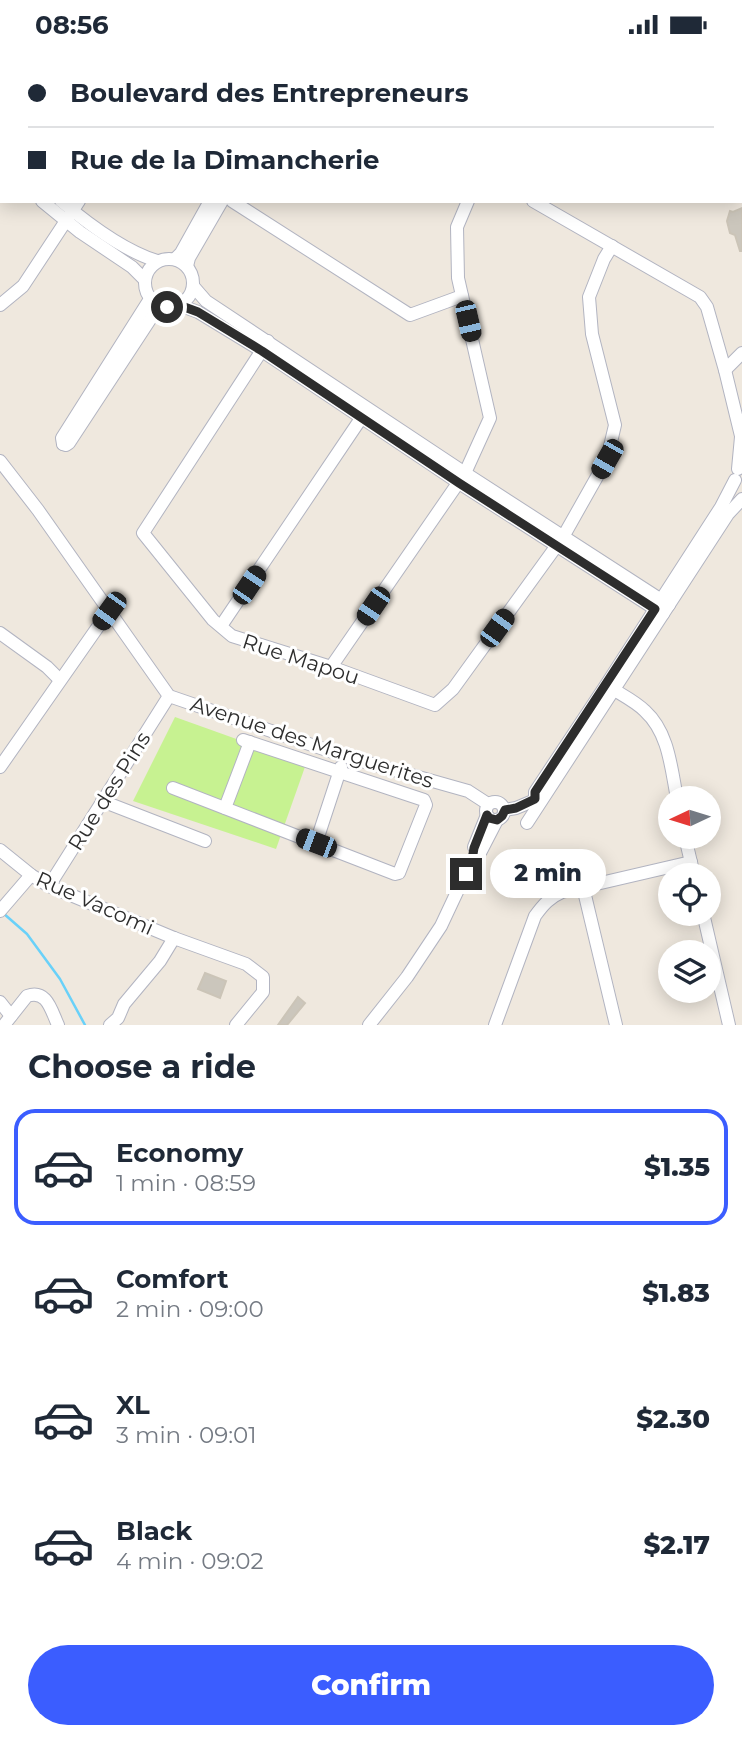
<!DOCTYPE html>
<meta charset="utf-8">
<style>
:root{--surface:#fff;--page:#f2f2f3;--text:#1f2937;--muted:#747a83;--line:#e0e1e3;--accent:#3b5dff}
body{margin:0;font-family:Montserrat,sans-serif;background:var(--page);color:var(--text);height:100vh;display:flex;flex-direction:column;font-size:26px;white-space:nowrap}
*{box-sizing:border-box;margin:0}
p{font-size:23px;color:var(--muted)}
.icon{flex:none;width:38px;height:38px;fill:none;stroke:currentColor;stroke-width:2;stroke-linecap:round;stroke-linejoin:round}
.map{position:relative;height:976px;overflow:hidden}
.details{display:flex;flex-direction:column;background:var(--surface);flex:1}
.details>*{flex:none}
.guide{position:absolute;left:0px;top:0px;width:742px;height:154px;box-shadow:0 4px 18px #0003;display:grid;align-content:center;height:154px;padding:0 28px;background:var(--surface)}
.needle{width:46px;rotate:266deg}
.tools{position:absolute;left:658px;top:737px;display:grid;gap:14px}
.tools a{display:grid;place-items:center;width:63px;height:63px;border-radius:50%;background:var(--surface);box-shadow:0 4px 18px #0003;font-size:35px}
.end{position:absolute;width:32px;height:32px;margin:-16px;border:9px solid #2d2d2d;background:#fff;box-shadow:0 0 0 4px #fff}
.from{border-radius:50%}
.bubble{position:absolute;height:49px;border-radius:24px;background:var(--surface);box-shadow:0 4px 18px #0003;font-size:23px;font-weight:800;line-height:49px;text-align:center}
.car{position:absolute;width:21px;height:42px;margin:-21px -10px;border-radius:9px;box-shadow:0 0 5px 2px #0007;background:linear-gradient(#222 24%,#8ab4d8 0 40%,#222 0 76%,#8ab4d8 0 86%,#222 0)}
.guide b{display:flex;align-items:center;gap:24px;height:66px;font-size:26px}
.guide b+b{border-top:2px solid var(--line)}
.guide i{width:18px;height:18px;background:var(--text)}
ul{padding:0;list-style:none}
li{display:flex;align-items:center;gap:21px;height:116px;margin:0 14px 10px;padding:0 14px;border:4px solid transparent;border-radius:21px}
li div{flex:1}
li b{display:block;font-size:26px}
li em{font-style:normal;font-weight:800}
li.on{border-color:var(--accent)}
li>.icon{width:63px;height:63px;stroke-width:1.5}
h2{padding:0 28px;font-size:32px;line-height:84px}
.primary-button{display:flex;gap:14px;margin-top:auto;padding:14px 28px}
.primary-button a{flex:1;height:80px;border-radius:42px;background:var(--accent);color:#fff;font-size:28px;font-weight:800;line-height:80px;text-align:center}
.status{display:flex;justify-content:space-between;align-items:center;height:49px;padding:0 35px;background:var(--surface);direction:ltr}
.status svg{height:19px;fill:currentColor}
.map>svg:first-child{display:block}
.pitch{fill:#c7f291}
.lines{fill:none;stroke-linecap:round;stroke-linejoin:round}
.stream{stroke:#69d1f9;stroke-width:2.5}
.building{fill:#cbc6bc;stroke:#cbc4b7;stroke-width:2}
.minor-casing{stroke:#b2b4c1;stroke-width:14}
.major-casing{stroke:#c8c8c8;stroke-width:18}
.minor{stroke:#fff;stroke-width:12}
.major{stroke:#fdd856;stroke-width:16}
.route{stroke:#2d2d2d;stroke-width:9}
.labels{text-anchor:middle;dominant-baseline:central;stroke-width:6;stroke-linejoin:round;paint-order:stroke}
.street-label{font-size:21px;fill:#2d2d2d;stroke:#fff}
</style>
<div class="status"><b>08:56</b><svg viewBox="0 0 49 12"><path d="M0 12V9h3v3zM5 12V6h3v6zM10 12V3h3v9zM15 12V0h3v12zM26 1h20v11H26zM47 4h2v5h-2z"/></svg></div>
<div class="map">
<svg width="742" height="976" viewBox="0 0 742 976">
<rect width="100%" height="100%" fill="#efe8de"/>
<!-- pitch -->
<polygon class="pitch" points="175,668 306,715 276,800 133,752"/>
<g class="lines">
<!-- stream -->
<polyline class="stream" points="3,864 27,885 60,930 85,976"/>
</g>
<!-- building -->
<g class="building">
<polygon points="742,159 742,202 740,202 735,186 730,184 727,172 730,162 733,163"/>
<polygon points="205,924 226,932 220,949 198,940"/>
<polygon points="298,948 305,954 287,976 278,976"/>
</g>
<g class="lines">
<defs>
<g id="minor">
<polyline points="131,0 135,2"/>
<polyline points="309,0 309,2"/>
<polyline points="42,2 42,0"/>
<polyline points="296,2 297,0"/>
<polyline points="0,97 2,99"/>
<polyline points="0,115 2,116"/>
<polyline points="42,152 80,183 132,218 145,231"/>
<path d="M61,152c26,22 64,50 96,60"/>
<polyline points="232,152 410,266 462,247"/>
<polyline points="533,152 700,248 707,258 725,321 742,391"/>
<circle cx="169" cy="234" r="24"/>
<polyline points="175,210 181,204 210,152"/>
<polyline points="187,217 189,209 222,152"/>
<polyline points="193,237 206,252 465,424 669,556"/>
<polyline points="0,256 23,237 79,152"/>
<polyline points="179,256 198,263 262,302 459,434 663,565"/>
<polyline points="268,292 143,484 213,571 232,587 331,618 435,656 453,640 563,488 607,410 615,376 592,285 589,248 604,210 612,197"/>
<polyline points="725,321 742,304"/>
<polyline points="63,395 66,396 69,394 153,266 162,258"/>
<polyline points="63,395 62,389 150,250"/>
<polyline points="0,412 38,461 169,647 344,707 468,742 488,755"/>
<polyline points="738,420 741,388"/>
<polyline points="221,577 366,362"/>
<polyline points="0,584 47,618 60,631"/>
<polyline points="331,618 465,424 490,369 458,229 457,178 468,152"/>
<path d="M608,637c12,8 27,15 37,25 24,22 26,57 32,87"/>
<polyline points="0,718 109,562"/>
<polyline points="173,739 395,825 399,824 426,756 424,751 243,691"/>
<polyline points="535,750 535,743 606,636 721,458 735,431"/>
<polyline points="102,752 205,792"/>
<circle cx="495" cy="762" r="9"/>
<polyline points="225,759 250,693"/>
<polyline points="504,761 516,759 540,749"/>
<polyline points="527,774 728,465 742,450"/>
<polyline points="685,788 694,826"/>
<polyline points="316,794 341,718"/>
<polyline points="474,798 487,766"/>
<polyline points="0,801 31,826 49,837 174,889 246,915 263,928 263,943 236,976"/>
<polyline points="49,837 169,647"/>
<polyline points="583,838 616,976"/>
<polyline points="0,862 31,826"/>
<polyline points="703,864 729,976"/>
<polyline points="0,953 11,967"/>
<path d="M4,976l23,-29c20,-7 24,14 31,29"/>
<polyline points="110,976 118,969 124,955 160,912 174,889"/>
<polyline points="369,976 407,928 441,877 472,811 481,802 497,771"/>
<path d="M495,976l40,-109c8,-11 15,-19 27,-24l129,-30"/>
</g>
<g id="major">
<polyline points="559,0 563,2"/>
<polyline points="740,102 742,103"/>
</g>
</defs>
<!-- minor casing -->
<use href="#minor" class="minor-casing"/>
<!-- major casing -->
<use href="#major" class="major-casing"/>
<!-- minor -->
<use href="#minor" class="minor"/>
<!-- major -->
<use href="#major" class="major"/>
</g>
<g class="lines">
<!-- route -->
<polyline class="route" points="167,258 179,256 198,263 262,302 459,434 655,560 535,743 535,750 516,759 505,761 502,767 497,771 489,769 487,766 474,799 472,811 466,825"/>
</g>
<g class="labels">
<!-- street labels -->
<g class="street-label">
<text transform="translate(301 610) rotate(18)">Rue Mapou</text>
<text transform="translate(312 693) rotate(18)">Avenue des Marguerites</text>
<text transform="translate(109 742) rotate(-58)">Rue des Pins</text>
<text transform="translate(95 854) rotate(24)">Rue Vacomi</text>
</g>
</g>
</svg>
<div class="tools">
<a><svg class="needle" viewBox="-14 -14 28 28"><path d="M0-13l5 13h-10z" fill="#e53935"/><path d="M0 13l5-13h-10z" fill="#747a83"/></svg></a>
<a><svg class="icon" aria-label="locate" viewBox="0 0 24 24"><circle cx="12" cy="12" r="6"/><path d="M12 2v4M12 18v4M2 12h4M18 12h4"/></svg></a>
<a><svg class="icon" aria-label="layers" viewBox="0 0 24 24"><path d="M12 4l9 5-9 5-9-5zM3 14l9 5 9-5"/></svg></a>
</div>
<i class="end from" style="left:167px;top:258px"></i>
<i class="end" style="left:466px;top:825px"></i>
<div class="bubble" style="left:490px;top:800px;width:116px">2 min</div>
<i class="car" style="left:468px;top:272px;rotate:167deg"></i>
<i class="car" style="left:607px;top:410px;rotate:210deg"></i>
<i class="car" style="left:249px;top:536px;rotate:34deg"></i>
<i class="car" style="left:373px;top:557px;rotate:214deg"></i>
<i class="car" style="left:109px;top:562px;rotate:216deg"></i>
<i class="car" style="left:497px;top:579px;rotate:36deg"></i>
<i class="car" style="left:316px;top:794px;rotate:291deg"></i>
<div class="guide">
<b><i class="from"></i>Boulevard des Entrepreneurs</b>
<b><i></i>Rue de la Dimancherie</b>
</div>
</div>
<section class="details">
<h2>Choose a ride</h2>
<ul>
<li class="on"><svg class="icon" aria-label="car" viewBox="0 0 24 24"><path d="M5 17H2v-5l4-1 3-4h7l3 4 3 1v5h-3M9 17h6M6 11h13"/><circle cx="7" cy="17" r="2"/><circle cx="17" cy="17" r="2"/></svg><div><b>Economy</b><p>1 min · 08:59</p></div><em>$1.35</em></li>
<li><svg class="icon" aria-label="car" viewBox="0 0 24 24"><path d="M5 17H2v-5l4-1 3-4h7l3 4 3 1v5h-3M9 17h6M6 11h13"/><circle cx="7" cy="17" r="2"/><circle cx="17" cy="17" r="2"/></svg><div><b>Comfort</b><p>2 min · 09:00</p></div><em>$1.83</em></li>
<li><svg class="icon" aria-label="car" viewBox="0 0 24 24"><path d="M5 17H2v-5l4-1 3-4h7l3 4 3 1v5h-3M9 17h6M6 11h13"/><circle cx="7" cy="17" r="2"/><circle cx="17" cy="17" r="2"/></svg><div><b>XL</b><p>3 min · 09:01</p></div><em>$2.30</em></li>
<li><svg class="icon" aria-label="car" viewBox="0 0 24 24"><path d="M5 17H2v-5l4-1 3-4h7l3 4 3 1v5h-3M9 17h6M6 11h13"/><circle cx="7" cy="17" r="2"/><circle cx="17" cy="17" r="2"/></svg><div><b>Black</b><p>4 min · 09:02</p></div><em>$2.17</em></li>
</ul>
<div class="primary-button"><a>Confirm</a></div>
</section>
